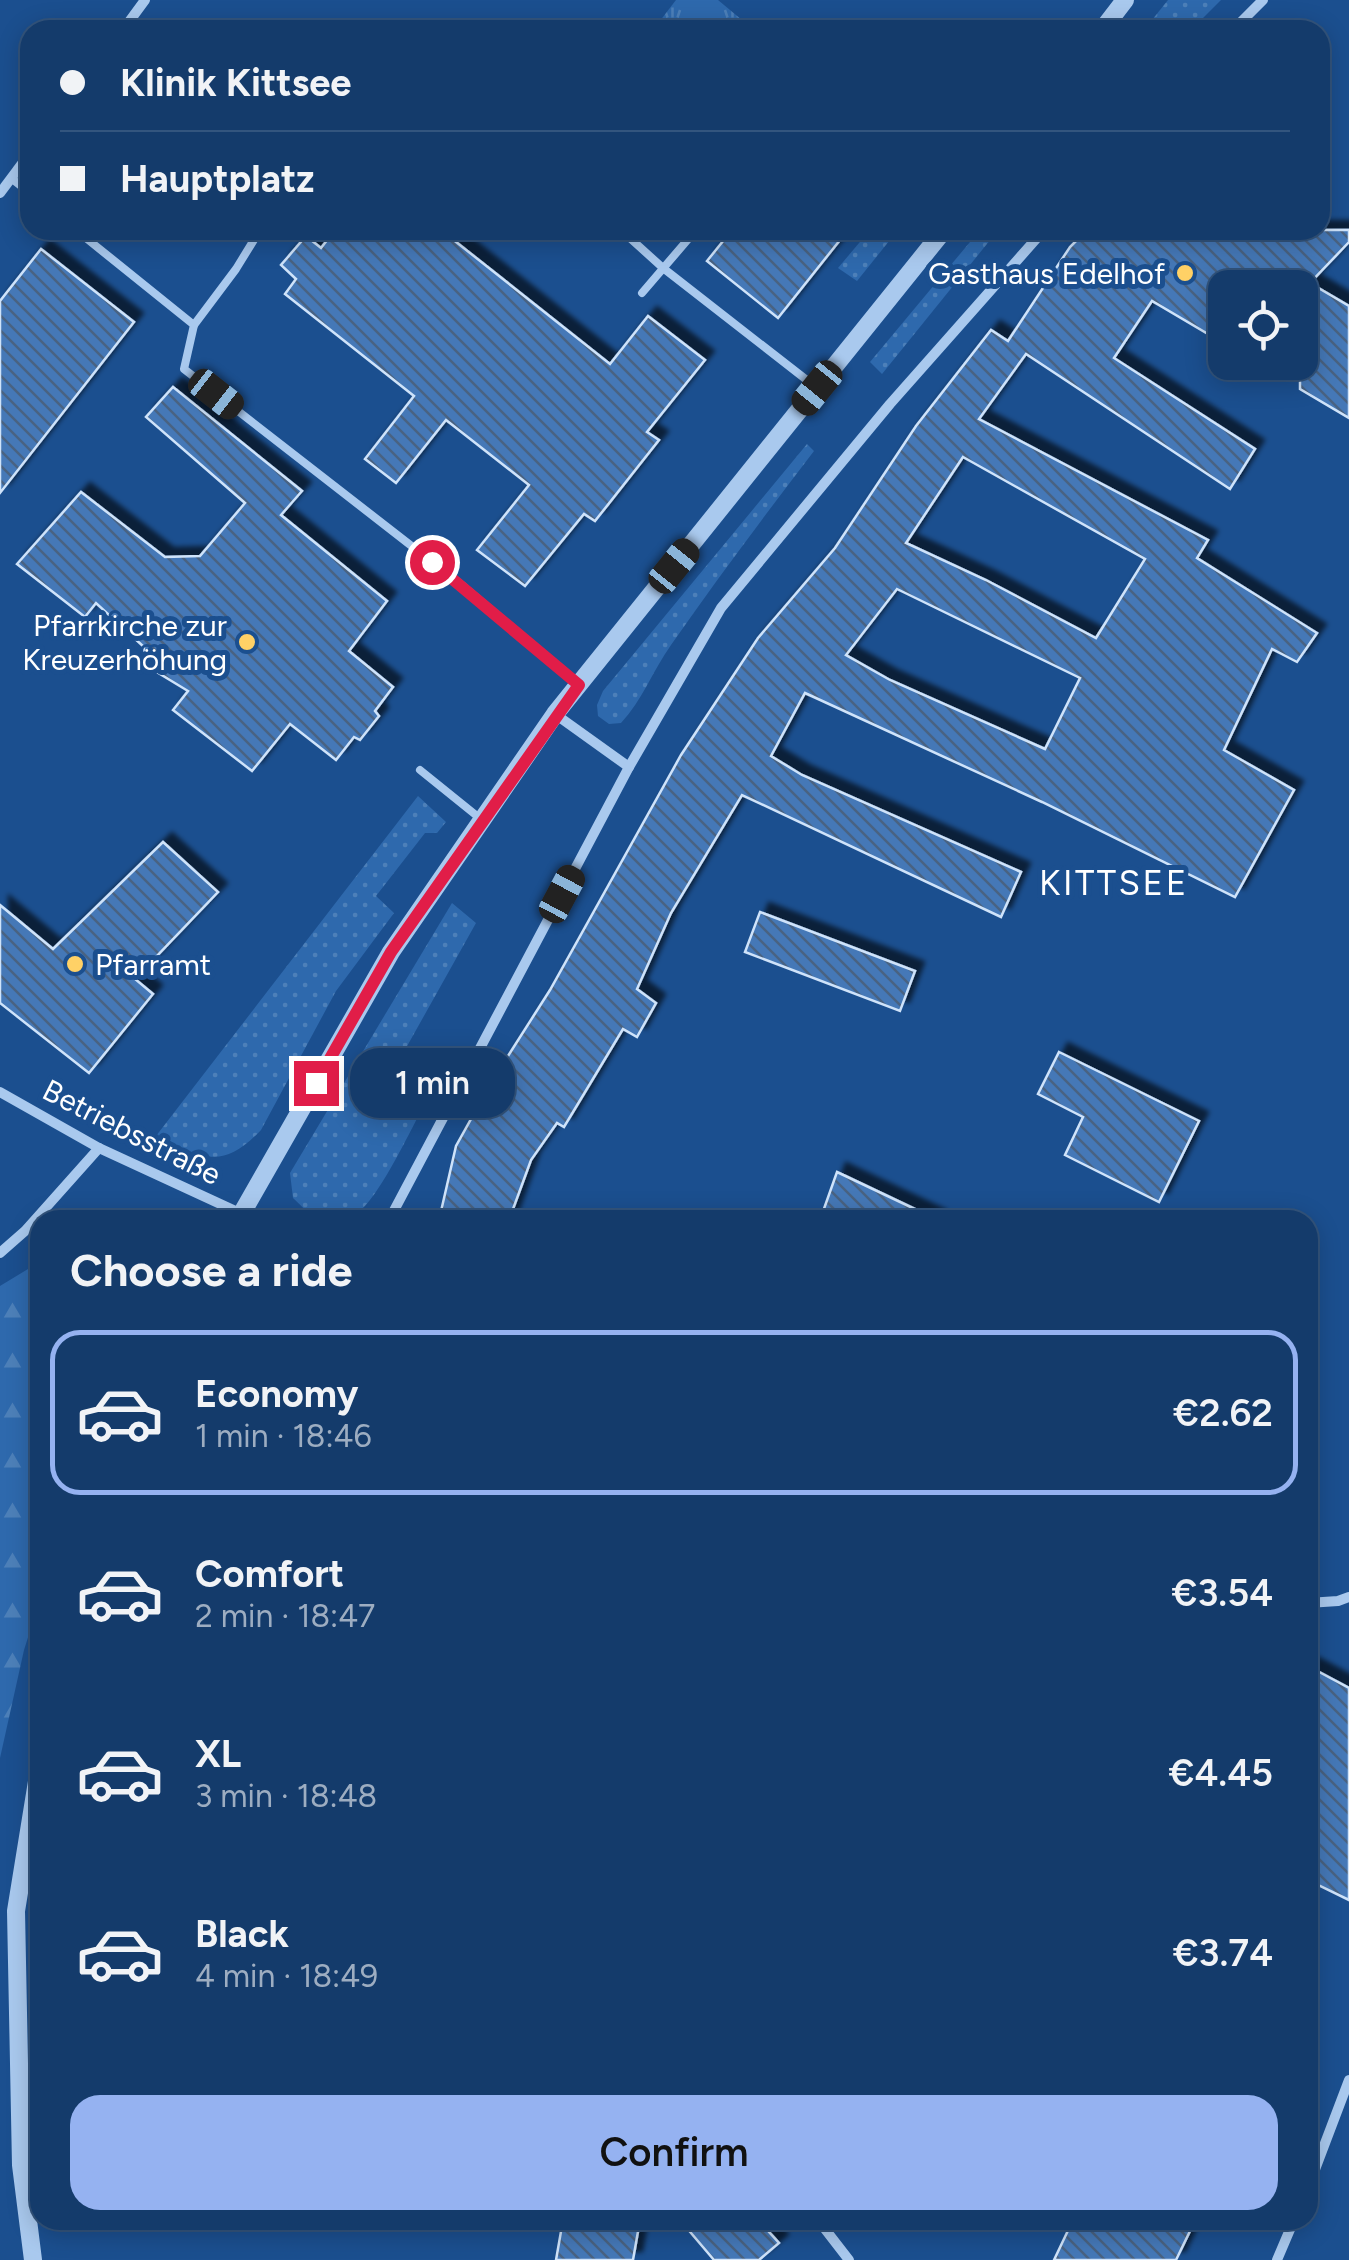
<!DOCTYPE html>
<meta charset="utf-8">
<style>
:root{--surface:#143b6b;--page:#1d4271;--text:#f1f3f6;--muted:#9dadc1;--line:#33557e;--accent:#95b2f1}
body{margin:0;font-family:Figtree,sans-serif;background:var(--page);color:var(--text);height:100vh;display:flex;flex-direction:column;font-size:38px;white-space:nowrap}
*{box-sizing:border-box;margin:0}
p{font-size:32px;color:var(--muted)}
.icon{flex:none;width:55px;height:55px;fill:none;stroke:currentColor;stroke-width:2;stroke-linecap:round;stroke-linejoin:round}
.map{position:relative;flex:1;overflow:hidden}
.details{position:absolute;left:30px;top:1210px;width:1288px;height:1020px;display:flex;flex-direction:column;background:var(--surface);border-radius:30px;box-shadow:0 5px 25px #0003,0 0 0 2px var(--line)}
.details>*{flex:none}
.top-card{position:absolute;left:20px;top:20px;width:1310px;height:220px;border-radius:30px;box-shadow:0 5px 25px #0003,0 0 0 2px var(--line);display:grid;align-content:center;height:220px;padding:0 40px;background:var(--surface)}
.buttons{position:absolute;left:1208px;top:270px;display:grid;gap:20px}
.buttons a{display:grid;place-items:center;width:110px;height:110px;border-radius:20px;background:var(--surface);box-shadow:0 5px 25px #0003,0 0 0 2px var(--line);font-size:50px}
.end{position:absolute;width:45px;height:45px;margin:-22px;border:12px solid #e11d48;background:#fff;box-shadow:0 0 0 5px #fff}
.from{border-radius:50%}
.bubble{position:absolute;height:70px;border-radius:30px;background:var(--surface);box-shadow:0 5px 25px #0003,0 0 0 2px var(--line);font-size:32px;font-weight:600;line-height:70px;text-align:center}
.car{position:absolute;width:30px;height:60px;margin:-30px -15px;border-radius:12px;box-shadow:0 0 8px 2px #0007;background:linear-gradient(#222 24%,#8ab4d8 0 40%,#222 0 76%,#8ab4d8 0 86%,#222 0)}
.top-card b{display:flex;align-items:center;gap:35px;height:95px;font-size:38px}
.top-card b+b{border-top:2px solid var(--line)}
.top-card i{width:25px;height:25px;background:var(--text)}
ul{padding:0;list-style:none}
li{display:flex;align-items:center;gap:30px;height:165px;margin:0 20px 15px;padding:0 20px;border:5px solid transparent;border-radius:30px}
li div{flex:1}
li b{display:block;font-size:38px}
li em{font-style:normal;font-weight:600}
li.current{border-color:var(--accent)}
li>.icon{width:90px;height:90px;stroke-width:1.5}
h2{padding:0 40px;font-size:45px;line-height:120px}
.primary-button{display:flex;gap:20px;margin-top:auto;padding:20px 40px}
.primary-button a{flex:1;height:115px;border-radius:30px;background:var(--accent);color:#111;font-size:40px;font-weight:600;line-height:115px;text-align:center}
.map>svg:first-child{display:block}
.grass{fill:url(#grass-dots)}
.forest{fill:url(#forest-firs)}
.park{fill:url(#park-tufts)}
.building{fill:url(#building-back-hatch);stroke:#cfe3fa;stroke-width:2.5;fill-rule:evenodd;filter:url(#shadow)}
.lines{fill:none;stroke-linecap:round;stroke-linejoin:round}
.service{stroke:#a9c9ee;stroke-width:8}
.minor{stroke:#a9c9ee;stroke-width:10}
.tertiary{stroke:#a9c9ee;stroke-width:18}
.route{stroke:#e11d48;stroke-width:12}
.poi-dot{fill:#ffd166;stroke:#1b4f8f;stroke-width:4}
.labels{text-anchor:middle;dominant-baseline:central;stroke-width:10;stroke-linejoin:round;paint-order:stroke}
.poi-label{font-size:30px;fill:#fff;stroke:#1b4f8f;text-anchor:end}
.street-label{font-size:30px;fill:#fff;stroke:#1b4f8f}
.quarter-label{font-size:35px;letter-spacing:2.5px;fill:#fff;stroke:#1b4f8f}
</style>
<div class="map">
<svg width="1349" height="2260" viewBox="0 0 1349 2260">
<defs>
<pattern id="grass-dots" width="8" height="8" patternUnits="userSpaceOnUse" patternTransform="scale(2.5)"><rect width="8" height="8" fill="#2e69ad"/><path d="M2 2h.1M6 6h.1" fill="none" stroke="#4d80b9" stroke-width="1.8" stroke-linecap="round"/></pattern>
<pattern id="forest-firs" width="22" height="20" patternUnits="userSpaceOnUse" patternTransform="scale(2.5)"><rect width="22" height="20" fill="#2e69ad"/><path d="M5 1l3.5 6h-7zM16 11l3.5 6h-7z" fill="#4d80b9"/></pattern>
<pattern id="park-tufts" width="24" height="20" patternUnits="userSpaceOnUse" patternTransform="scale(2.5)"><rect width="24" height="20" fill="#2e69ad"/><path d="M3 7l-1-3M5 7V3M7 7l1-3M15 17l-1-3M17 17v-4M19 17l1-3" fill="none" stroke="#4d80b9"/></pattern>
<pattern id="building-back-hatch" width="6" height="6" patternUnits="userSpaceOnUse" patternTransform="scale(2.5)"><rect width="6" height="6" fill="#4478b7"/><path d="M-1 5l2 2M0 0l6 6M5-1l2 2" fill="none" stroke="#486282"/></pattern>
<filter id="shadow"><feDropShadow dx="9" dy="-9" stdDeviation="2.5" flood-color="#0009"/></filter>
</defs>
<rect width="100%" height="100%" fill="#1b4f8f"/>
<!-- grass -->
<g class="grass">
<polygon points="1168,0 1221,0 1191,30 1144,30"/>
<polygon points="870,230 898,230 857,281 838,268"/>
<polygon points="980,230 989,230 995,234 882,374 870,362"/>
<path d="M807,444l7,7c-49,64 -97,128 -143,194 -18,25 -29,56 -50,78l-12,1 -11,-8 -1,-11 6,-14z"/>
<path d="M418,796l28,26 -9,11h-12l-49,63 18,17 -58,78 -75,139c-40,42 -58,27 -105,6z"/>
<path d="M452,903l24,20 -84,150 35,27c-16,28 -47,98 -71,114 -8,5 -22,8 -31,6 -14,-2 -22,-13 -32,-22l-3,-25z"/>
</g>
<!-- forest -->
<polygon class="forest" points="33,1266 40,1273 40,1599 24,1650 0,1758 0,1286"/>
<!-- park -->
<polygon class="park" points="676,0 718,0 754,30 653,30"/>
<!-- building -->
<g class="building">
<polygon points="335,230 441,230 610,364 648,316 705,360 647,432 659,440 595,521 584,514 525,586 477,550 529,485 446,420 396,483 365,459 414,396 285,294 296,279 281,265 306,236 321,248"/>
<polygon points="732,230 848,230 778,318 707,261"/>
<path d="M1087,230h262v12l-39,41 39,23v112l-49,-29v-101h-75v56l-73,-43 -38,57 141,91 -25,40 -204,-135 -47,65 229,121 -11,18 120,75 -20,29 -25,-13 -48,101 70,40 -59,107 -193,-95 -237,-109 -34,63 31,19 219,97 -20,45 -259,-122 -71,118 -34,76 19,14 -19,34 -14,-8 -59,98 -7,-4 -26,37 -22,60h-70l17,-74 38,-68 56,-88 131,-235 77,-117 77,-90 81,-122 75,-96 17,11 62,-94zM963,457l182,102 -49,79 -110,-58 -80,-37zM897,589l183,89 -35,71 -155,-69 -44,-25z"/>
<polygon points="41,249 134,322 0,493 0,301"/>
<polygon points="173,387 302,491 281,515 387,601 349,651 393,687 375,711 379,716 360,740 354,737 336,760 290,724 252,771 173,710 188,691 142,663 144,647 96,603 85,617 17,564 81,492 165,557 200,556 245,503 146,417"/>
<polygon points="163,842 218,892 135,979 153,994 89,1073 0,1003 0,905 53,949"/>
<polygon points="760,912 915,971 900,1011 745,952"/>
<polygon points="1059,1052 1199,1121 1159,1202 1065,1155 1083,1117 1038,1094"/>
<polygon points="837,1172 938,1220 820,1220"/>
<polygon points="1308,1666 1349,1688 1349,1900 1308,1880"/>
<polygon points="563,2220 640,2220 633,2260 556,2260"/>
<polygon points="680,2220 758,2220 779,2243 759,2260 714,2260"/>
<polygon points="1073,2220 1160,2220 1191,2229 1176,2260 1054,2260"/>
</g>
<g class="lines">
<!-- service -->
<g class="service">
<polyline points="11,178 30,193"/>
<polyline points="76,230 194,325 184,369 463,586 578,684"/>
<polyline points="621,230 663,268 817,388"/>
<polyline points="642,293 696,230"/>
<polyline points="194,325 236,269 260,230"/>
<polyline points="420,770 482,820"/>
</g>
<!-- minor -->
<g class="minor">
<polyline points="123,30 145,0"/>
<polyline points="1233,30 1263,0"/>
<polyline points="0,193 30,153"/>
<polyline points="555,714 629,767"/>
<polyline points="0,1092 99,1148 255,1220"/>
<polyline points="389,1220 629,767 721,608 890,404 1044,230"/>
<polyline points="0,1253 25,1231 99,1148"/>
<polyline points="1308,1603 1338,1601 1349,1597"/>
<polyline points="1308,2188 1349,2080"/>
<polyline points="818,2220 849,2260"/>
<polyline points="1277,2260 1294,2220"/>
</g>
<!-- tertiary -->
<g class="tertiary">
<polyline points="1102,30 1125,0"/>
<polyline points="238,1220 391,952 555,714 944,230"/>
<polyline points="33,2260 21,2165 16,1911 40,1763"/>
</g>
</g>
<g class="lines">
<!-- route -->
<polyline class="route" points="316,1083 391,952 579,685 432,562"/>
</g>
<!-- markers -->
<g class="poi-dot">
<circle cx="1185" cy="273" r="10"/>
<circle cx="247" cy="642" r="10"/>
<circle cx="75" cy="964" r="10"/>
</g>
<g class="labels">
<!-- poi labels -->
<g class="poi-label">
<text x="1165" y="273">Gasthaus Edelhof</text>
<text x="227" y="625">Pfarrkirche zur<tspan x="227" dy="34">Kreuzerhöhung</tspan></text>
<text x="95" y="964" text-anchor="start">Pfarramt</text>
</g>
<!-- street labels -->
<g class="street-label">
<text transform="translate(132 1132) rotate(27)">Betriebsstraße</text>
</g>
<!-- quarter labels -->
<g class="quarter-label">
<text x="1114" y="883">KITTSEE</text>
</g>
</g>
</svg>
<div class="buttons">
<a><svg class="icon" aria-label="locate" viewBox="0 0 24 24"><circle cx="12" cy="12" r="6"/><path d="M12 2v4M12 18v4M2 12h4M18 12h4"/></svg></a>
</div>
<i class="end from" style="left:432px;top:562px"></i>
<i class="end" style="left:316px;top:1083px"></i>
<div class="bubble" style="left:350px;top:1048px;width:165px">1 min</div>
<i class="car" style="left:817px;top:388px;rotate:219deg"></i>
<i class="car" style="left:216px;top:394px;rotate:128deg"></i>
<i class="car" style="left:674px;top:566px;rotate:39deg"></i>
<i class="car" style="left:562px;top:894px;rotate:28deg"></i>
<div class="top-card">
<b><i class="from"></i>Klinik Kittsee</b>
<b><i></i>Hauptplatz</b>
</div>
<section class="details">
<h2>Choose a ride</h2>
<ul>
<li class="current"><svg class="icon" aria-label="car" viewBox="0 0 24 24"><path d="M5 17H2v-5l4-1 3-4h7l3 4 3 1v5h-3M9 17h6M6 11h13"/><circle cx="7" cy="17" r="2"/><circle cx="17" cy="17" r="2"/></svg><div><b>Economy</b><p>1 min · 18:46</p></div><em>€2.62</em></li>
<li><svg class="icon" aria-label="car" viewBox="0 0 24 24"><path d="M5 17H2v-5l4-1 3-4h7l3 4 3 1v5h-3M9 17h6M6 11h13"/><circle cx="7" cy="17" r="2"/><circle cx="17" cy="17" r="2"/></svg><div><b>Comfort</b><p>2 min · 18:47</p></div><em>€3.54</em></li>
<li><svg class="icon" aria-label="car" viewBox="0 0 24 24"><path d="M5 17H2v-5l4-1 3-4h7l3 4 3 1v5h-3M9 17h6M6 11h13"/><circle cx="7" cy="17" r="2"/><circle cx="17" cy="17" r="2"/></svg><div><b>XL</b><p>3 min · 18:48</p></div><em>€4.45</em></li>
<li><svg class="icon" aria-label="car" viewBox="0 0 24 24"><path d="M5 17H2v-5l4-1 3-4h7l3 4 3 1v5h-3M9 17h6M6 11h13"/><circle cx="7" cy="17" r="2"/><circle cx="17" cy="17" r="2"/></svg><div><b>Black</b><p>4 min · 18:49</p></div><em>€3.74</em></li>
</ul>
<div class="primary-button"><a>Confirm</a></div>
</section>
</div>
